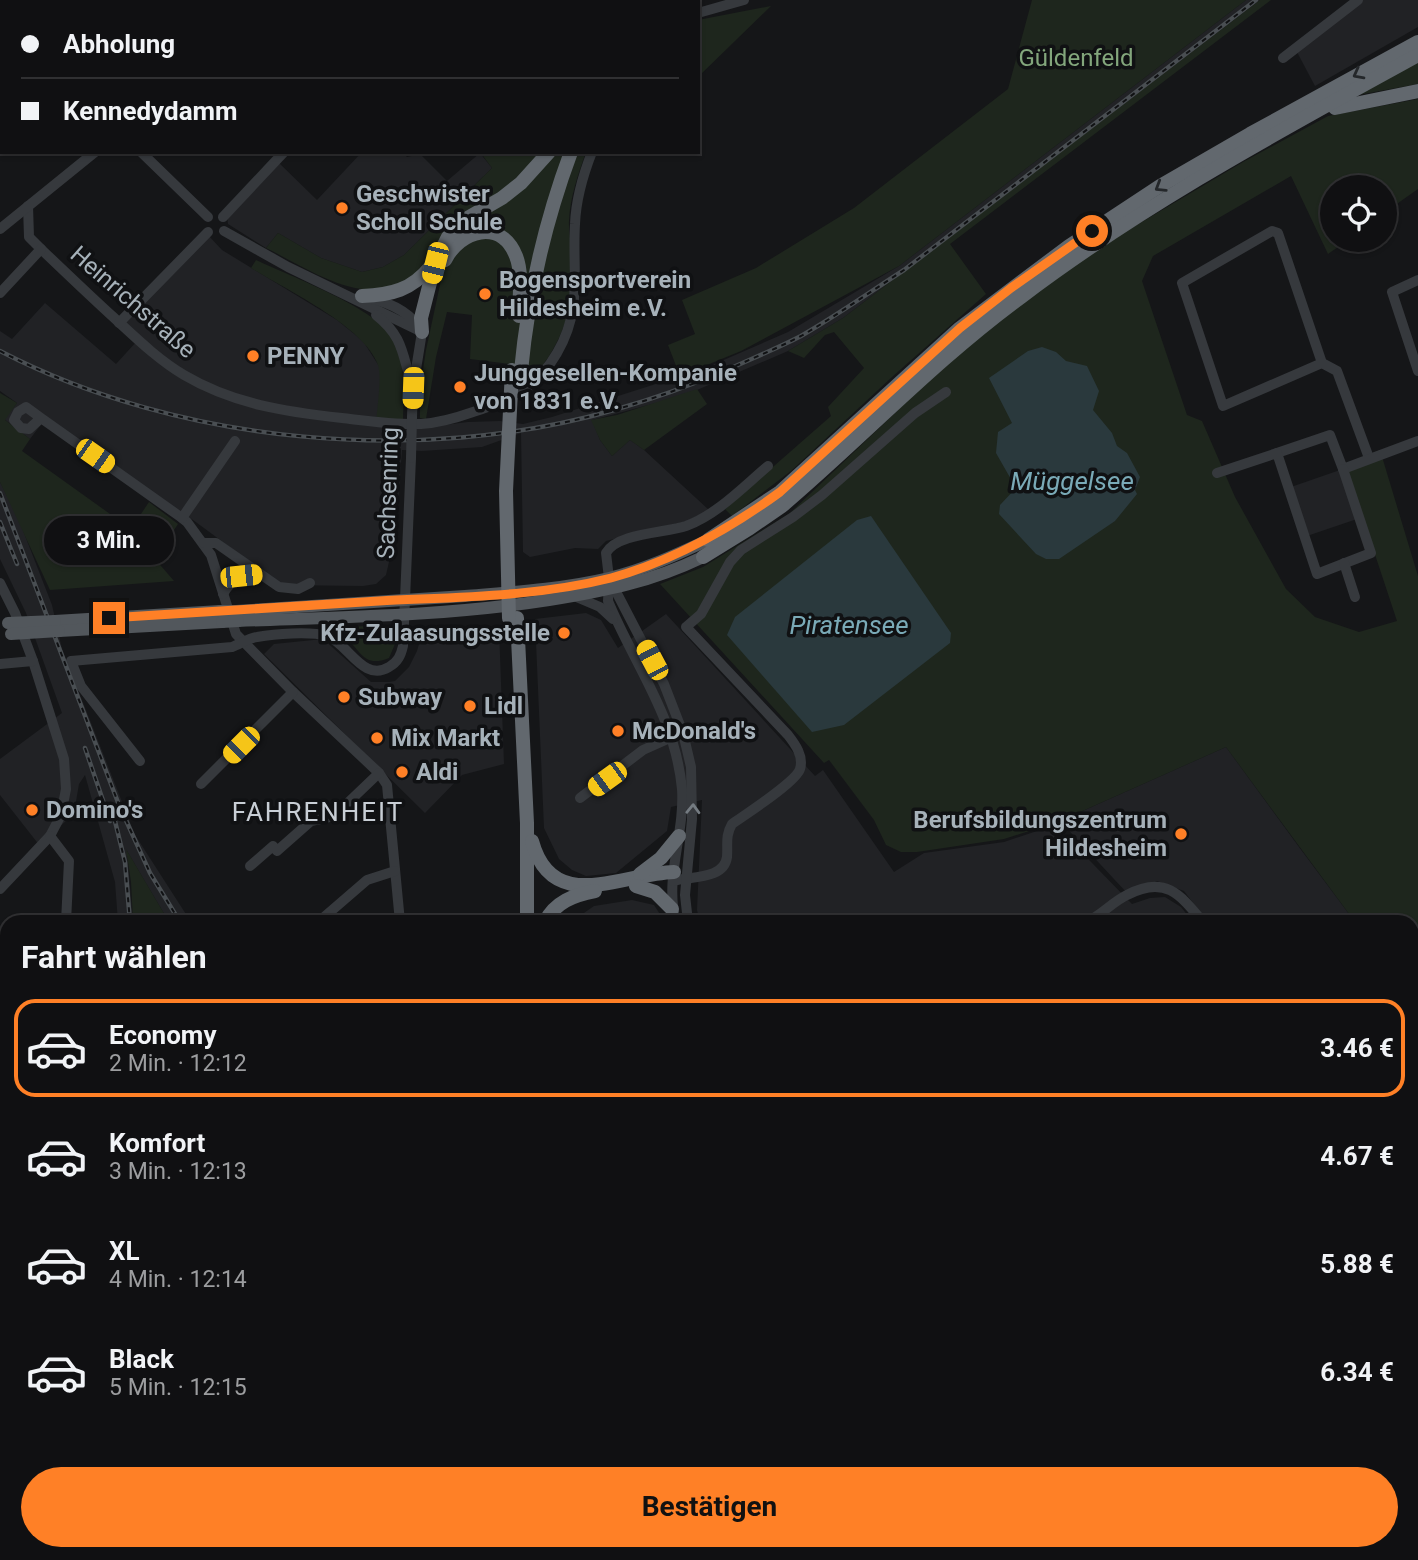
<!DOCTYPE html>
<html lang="de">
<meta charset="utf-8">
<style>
:root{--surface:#101012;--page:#1e1e20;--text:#f1f3f6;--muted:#9c9d9f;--line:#303032;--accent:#ff8026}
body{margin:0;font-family:Roboto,sans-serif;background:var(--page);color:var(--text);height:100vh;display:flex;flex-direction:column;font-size:26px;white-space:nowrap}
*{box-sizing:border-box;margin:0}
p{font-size:23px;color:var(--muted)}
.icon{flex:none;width:38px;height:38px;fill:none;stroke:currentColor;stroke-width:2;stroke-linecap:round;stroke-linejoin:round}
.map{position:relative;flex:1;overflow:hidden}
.details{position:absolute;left:0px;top:915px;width:1419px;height:646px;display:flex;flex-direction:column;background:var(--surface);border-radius:21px 21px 0 0;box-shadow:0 2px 5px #0004,0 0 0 2px var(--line)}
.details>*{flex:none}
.top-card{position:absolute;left:0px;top:0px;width:700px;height:154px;box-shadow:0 2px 5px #0004,0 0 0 2px var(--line);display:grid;align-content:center;height:154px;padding:0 21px;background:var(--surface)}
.fabs{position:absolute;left:1320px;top:175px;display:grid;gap:14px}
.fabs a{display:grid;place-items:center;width:77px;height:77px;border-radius:50%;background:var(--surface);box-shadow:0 2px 5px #0004,0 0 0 2px var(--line);font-size:35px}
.end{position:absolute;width:32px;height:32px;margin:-16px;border:9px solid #ff8026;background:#111;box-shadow:0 0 0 4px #111}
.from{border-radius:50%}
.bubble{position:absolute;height:49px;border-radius:24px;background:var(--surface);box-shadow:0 2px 5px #0004,0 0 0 2px var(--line);font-size:23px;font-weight:700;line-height:49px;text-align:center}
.car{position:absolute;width:21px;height:42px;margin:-21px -10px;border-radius:9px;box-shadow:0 0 5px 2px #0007;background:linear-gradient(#f5c518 24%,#345 0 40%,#f5c518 0 76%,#345 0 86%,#f5c518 0)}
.top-card b{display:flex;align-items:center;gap:24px;height:66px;font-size:26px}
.top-card b+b{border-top:2px solid var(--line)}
.top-card i{width:18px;height:18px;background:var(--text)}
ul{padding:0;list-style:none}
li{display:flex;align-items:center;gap:21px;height:98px;margin:0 14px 10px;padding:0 7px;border:4px solid transparent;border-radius:21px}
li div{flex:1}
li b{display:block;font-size:26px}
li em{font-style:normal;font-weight:700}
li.on{border-color:var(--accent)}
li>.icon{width:63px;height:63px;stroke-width:1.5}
h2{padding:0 21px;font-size:32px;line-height:84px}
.primary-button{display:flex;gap:14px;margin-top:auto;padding:14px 21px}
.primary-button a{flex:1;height:80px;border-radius:42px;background:var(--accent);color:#111;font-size:28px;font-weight:700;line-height:80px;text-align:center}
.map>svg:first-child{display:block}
.built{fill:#212225}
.green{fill:#1e261d}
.water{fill:#2a393d}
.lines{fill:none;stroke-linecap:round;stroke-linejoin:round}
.minor{stroke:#36393d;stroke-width:10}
.major{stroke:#52575c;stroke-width:12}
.highway{stroke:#62686e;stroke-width:14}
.rail-casing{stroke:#494e52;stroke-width:4.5}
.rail{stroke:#101113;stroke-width:2;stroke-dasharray:5;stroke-linecap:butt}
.minor-bridge{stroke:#36393d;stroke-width:10}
.major-bridge{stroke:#52575c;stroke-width:12}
.highway-bridge{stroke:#62686e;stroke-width:14}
.oneway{stroke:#24272a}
.oneway2{stroke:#747b81}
.route{stroke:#ff8026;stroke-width:9}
.poi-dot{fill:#ff8026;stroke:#101113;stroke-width:2.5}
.labels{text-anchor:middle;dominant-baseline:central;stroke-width:7;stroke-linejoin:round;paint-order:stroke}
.park-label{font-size:24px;fill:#83a67c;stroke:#101113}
.poi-label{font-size:24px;font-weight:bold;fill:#a6b1b9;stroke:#101113;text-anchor:start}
.street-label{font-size:24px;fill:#a6b1b9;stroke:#101113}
.water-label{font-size:26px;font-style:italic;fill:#7aaab7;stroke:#101113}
.neighbourhood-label{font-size:26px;letter-spacing:2px;fill:#c8ced5;stroke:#101113}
</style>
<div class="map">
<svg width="1418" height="1560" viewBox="0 0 1418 1560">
<rect width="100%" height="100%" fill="#151618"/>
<!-- built -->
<g class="built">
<polygon points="1246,0 1260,0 843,318 788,351 683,396 592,420 600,440 612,456 630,440 644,450 709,510 687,521 606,541 598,549 575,548 530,557 523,552 521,433 482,447 422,451 402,450 396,531 386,575 376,584 363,586 281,585 189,517 43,422 30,439 4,419 17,403 0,391 0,331 12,339 45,303 116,364 137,341 120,326 208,235 222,250 337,320 363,341 379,366 403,430 468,422 500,421 523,424 552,417 703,369 788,332 899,266"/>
<polygon points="1363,0 1418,0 1418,27 1315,86 1297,52"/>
<polygon points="362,152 402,152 407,157 420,154 447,181 480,153 492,168 404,255 383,267 362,272 321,258 278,233 266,248 228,224 227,216 278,162 317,200"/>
<polygon points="1340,470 1357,519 1307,536 1291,487"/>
<polygon points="0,482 17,515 52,605 62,649 135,835 191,922 169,922 127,851 133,922 118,922 115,882 85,775 79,784 74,813 40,846 0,795 0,759 62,713 26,613 0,559"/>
<polygon points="586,613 601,620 618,648 666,614 815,776 823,770 894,872 924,853 1004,842 1055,825 1132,904 1150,898 1165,897 1181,907 1193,922 700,922 697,910 702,800 671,807 667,831 616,873 586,876 572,870 559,859 544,828 535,619"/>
<polygon points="499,628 504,764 462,775 425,813 264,654 274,644 323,639 371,682 389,682 395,681 409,667 417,651 422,634"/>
<polygon points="1226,747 1299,847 1355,922 1195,922 1203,916 1184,891 1157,881 1127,893 1060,821"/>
<polygon points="632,900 654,905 665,922 571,922 594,906"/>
<polygon points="1412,1001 1418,1008 1418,1560 924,1560 914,1554 1412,1554"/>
<polygon points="592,1554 721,1554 710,1560 595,1560"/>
</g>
<!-- green -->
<g class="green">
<polygon points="258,0 674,0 674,2 265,2"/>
<polygon points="1032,0 1246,0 899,266 741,351 680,376 668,345 695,334 682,300 756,268 854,208 1008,89"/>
<polygon points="1260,0 1271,0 950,244 986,294 892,377 791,471 732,516 725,509 831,416 828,407 864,368 834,332 825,335 804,358 788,351 843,318"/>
<polygon points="771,6 698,77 698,20"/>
<polygon points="1418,60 1418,84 1358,95"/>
<polygon points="1418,99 1418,189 1384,213 1384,187 1332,187 1332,240 1348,240 1328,254 1291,176 1153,256 1142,281 1187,415 1202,421 1235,497 1286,589 1315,617 1359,632 1397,621 1345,464 1380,450 1418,576 1418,1008 1412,1001 1412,922 1355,922 1226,747 1060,821 1004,839 917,852 901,852 886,845 874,820 829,760 824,763 660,584 703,567 790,513 896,412 933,373 996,321 1098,248 1243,162 1328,116"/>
<path d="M480,152h106c-8,23 -16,45 -17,69 -1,18 6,36 5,54 -2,39 -16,76 -43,104l-12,-14 -49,-6 2,-44 -25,-3 -11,45 -10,62 -6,-1v-28l6,-40 15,-70 7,-21 -5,-14 -7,-4c-5,8 -9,20 -16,28 -47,47 -107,2 -154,-21l12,-15 43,25 41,14 21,-5 21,-12 88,-87z"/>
<path d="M256,260c34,16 123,49 138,80 13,26 9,57 9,85l-27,-2c1,-14 6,-46 2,-58 -14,-39 -92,-75 -127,-97z"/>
<polygon points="697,389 707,404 644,450 630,440 612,456 600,440 591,420 617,415"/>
<polygon points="0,393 17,403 5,420 30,439 22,451 131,529 149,502 178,524 155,559 174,581 50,590 0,482"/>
<path d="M368,626l23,11 4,7 -6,14c-25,10 -27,-6 -43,-20 -7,-5 -13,-7 -21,-10z"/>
<polygon points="126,849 169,922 133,922 131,882"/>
<polygon points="148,1554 266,1554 263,1560 151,1560"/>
<polygon points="481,1554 571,1554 574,1560 485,1560"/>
</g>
<!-- water -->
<g class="water">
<polygon points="1042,347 1056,352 1066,361 1087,366 1099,391 1093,410 1112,433 1117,446 1127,453 1140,477 1135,490 1137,494 1115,521 1059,559 1046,559 1036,554 999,514 1000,505 1016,488 996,453 998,432 1012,423 989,378 1028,351"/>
<polygon points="871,516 951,633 950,643 844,725 812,732 727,635 735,617 857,520"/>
</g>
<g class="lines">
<!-- minor -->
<g class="minor">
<polyline points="255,0 262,2"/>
<polyline points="675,0 675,2"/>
<polyline points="698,13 744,0"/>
<polyline points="0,18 2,19"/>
<polyline points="1283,58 1358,0"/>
<polyline points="0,70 2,68"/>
<polyline points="141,152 208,217"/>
<path d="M28,206l1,31 12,12c23,22 46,44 70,66 23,21 46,44 73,60 49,29 102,37 158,43 26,3 53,7 79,6 18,-1 35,-6 52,-12 35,-11 65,-25 84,-59 26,-44 15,-81 18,-129 1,-25 8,-49 17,-72"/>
<polyline points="223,217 284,152"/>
<polyline points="0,229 95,152"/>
<polyline points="224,231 288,267 422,332"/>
<polyline points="1418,280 1392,292 1418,371"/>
<polyline points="0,293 41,249"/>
<path d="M369,298c22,5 42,14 53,34l-9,56 -1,29"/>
<path d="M376,315c28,22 26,40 36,70"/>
<polyline points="119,323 208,232"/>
<polyline points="1322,363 1223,406 1182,283 1272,231 1278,233 1322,363 1337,371 1369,458"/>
<polyline points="41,418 29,429 21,428 14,420 18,412 26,407 41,418 182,518 187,522 211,555 236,634 293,692 379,773 387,785 400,922"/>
<polyline points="1277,453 1330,435 1343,469 1418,441"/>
<polyline points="1217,473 1277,453 1317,574 1371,553 1343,469"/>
<polyline points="182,518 235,441"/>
<polyline points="204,543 216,543 279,587 298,589 310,583"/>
<polyline points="1344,563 1355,597"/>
<path d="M609,582l-1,19c27,65 67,115 74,188 3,45 -18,89 -6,133"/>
<polyline points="0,583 15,613 33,661 64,759 66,789 61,815 50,836 0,889"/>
<path d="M223,594c9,-16 18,-18 36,-20"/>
<polyline points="574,596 600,607 613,619"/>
<polyline points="0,664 33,661"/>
<path d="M140,761l-59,-75 -10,-25 161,-14c8,-3 17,-9 25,-10 17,-3 53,-6 70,-1 21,7 36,47 62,31 9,-5 12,-12 14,-21l8,-188"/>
<polyline points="201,784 293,692"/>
<polyline points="580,798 643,750 672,737"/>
<polyline points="50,836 69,861 66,922"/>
<polyline points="250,866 273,846 277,851 311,821 334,816 379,773"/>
<path d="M673,881c17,-5 51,-1 54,-24 1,-13 -2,-21 5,-33 14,-10 64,-42 68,-55 4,-13 -5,-25 -12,-34l-102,-108 15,-13 29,-52 11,-12 52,-33 29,-22 93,-82 31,-21"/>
<polyline points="323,918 367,880 395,871"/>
<path d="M688,922l-3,-27 7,-76 -1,-52 -8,-34 -19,-49 -55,-106 -3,-25c11,-20 59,-20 80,-27 32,-12 57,-39 82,-60"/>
<path d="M1086,922c15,-6 26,-20 41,-27 38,-20 53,-1 76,27"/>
<polyline points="0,1071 7,1065"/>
<polyline points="1412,1178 1418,1185"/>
<polyline points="1412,1248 1418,1243"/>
<polyline points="0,1326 7,1317"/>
<polyline points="1412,1451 1418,1454"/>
<polyline points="0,1499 7,1495"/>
<polyline points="583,1554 587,1560"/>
<polyline points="1259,1554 1267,1560"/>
<polyline points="900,1560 909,1554"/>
</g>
<!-- major -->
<g class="major">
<path d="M236,611c76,-5 153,-10 229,-15 48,-4 97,-7 144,-18 34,-8 67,-23 99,-38"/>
<polyline points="55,621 220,611"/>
<path d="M238,621c104,-4 208,-5 311,-21 56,-9 102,-18 154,-43"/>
<polyline points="59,631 222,622"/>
<polyline points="0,1135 7,1144"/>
<polyline points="0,1152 7,1161"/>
<polyline points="143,1554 146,1560"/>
<polyline points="269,1560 272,1554"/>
</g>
<!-- highway -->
<g class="highway">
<polyline points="655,2 657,0"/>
<polyline points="1335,108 1418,91"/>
<path d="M445,260c15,-30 56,-42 71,-4 7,18 3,41 3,60"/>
<path d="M362,296c29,-1 50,-6 69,-30"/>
<polyline points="422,332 421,318 435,263 448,237 464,220 502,198 521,183 549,152"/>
<path d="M521,371c7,-75 24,-149 50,-219"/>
<polyline points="708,540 780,492 960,328 1069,246 1160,186 1250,134 1418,42"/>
<path d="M703,557l47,-29 32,-22c81,-69 153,-146 239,-209 124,-94 261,-167 397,-242"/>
<polyline points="517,618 527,823 527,922"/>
<path d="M532,841c20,74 88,33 142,31"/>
<polyline points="640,874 661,858 679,836"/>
<polyline points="636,886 655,892 672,909"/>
<path d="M545,922c10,-20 29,-27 50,-31"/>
<polyline points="282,1560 284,1554"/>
</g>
<defs>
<g id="rail">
<path d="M0,351c179,93 420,115 614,59 39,-11 78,-25 115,-41 24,-11 49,-21 72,-33 35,-20 69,-44 103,-66l352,-270"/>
<polyline points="0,493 119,805 150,873 180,922"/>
<polyline points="0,522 17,564"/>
<polyline points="85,748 110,821"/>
<polyline points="112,809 125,862 130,922"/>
<polyline points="0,1302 7,1292"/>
<polyline points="932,1554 940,1560"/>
</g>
</defs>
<!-- rail casing -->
<use href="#rail" class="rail-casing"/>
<!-- rail -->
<use href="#rail" class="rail"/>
<!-- minor-bridge -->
<polyline class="minor-bridge" points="411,458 412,417"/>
<!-- major-bridge -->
<g class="major-bridge">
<polyline points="220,611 236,611"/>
<polyline points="222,622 238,621"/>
<polyline points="8,623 55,621"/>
<polyline points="11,634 59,631"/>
</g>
<!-- highway-bridge -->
<polyline class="highway-bridge" points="509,618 506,491 512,370"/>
</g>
<!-- one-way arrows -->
<defs><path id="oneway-chevron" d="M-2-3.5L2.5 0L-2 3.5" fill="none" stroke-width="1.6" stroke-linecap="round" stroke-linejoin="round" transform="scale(1.75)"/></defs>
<g class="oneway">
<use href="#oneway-chevron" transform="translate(1358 74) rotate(152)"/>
<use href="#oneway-chevron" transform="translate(1160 187) rotate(148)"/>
</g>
<use class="oneway2" href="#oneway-chevron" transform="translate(693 809) rotate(-88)"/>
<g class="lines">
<!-- route -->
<path class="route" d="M109,618c90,-5 180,-12 270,-17 76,-4 157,-4 232,-23 62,-17 117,-48 169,-86l180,-164 51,-40 81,-57"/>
</g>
<!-- markers -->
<g class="poi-dot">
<circle cx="342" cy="208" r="7"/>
<circle cx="485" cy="294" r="7"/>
<circle cx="253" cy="356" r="7"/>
<circle cx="460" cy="387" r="7"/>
<circle cx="564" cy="633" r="7"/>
<circle cx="344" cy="697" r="7"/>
<circle cx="470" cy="706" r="7"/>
<circle cx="618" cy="731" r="7"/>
<circle cx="377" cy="738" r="7"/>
<circle cx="402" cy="772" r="7"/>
<circle cx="32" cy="810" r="7"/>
<circle cx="1181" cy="834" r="7"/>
</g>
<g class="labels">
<!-- park labels -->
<g class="park-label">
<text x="1076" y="58">Güldenfeld</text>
</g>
<!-- poi labels -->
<g class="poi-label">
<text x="356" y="194">Geschwister<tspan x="356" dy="28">Scholl Schule</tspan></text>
<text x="499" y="280">Bogensportverein<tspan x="499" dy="28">Hildesheim e.V.</tspan></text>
<text x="267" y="356">PENNY</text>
<text x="474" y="373">Junggesellen-Kompanie<tspan x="474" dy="28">von 1831 e.V.</tspan></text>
<text x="550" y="633" text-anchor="end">Kfz-Zulaasungsstelle</text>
<text x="358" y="697">Subway</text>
<text x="484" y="706">Lidl</text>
<text x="632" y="731">McDonald's</text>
<text x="391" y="738">Mix Markt</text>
<text x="416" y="772">Aldi</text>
<text x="46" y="810">Domino's</text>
<text x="1167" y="820" text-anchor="end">Berufsbildungszentrum<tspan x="1167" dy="28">Hildesheim</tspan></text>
</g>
<!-- street labels -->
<g class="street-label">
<text transform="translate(133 302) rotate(41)">Heinrichstraße</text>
<text transform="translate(388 493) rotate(-88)">Sachsenring</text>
</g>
<!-- water labels -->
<g class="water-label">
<text x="1072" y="481">Müggelsee</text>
<text x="849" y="625">Piratensee</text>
</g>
<!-- neighbourhood labels -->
<g class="neighbourhood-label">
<text x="318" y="812">FAHRENHEIT</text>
</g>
</g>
</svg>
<div class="fabs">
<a><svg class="icon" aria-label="locate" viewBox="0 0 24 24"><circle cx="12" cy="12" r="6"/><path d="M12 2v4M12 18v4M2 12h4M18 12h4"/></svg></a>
</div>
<i class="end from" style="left:1092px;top:231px"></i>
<i class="end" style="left:109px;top:618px"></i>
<div class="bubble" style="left:44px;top:516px;width:130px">3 Min.</div>
<i class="car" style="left:435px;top:263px;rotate:194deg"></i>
<i class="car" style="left:413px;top:388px;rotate:182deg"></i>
<i class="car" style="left:95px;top:456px;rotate:125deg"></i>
<i class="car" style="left:241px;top:576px;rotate:84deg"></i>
<i class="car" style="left:652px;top:660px;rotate:332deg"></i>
<i class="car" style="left:241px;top:745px;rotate:225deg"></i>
<i class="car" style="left:607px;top:779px;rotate:234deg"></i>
<div class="top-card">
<b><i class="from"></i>Abholung</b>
<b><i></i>Kennedydamm</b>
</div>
<section class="details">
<h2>Fahrt wählen</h2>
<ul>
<li class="on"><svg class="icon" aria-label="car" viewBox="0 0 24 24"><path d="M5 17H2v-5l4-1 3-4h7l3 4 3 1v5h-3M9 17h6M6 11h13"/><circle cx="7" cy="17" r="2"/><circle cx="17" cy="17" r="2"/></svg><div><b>Economy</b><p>2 Min. · 12:12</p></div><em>3.46 €</em></li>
<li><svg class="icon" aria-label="car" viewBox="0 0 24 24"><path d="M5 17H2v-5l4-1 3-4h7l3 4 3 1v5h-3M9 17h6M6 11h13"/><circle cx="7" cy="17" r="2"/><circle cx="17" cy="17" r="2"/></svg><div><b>Komfort</b><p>3 Min. · 12:13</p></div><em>4.67 €</em></li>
<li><svg class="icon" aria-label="car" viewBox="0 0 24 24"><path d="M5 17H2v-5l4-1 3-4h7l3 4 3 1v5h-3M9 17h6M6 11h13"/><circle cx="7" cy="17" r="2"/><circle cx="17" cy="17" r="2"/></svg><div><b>XL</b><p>4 Min. · 12:14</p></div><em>5.88 €</em></li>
<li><svg class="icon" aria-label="car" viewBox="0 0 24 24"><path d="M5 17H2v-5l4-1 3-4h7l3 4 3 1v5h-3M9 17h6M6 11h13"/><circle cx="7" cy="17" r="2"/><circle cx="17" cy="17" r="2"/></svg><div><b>Black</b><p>5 Min. · 12:15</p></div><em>6.34 €</em></li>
</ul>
<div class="primary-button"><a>Bestätigen</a></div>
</section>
</div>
